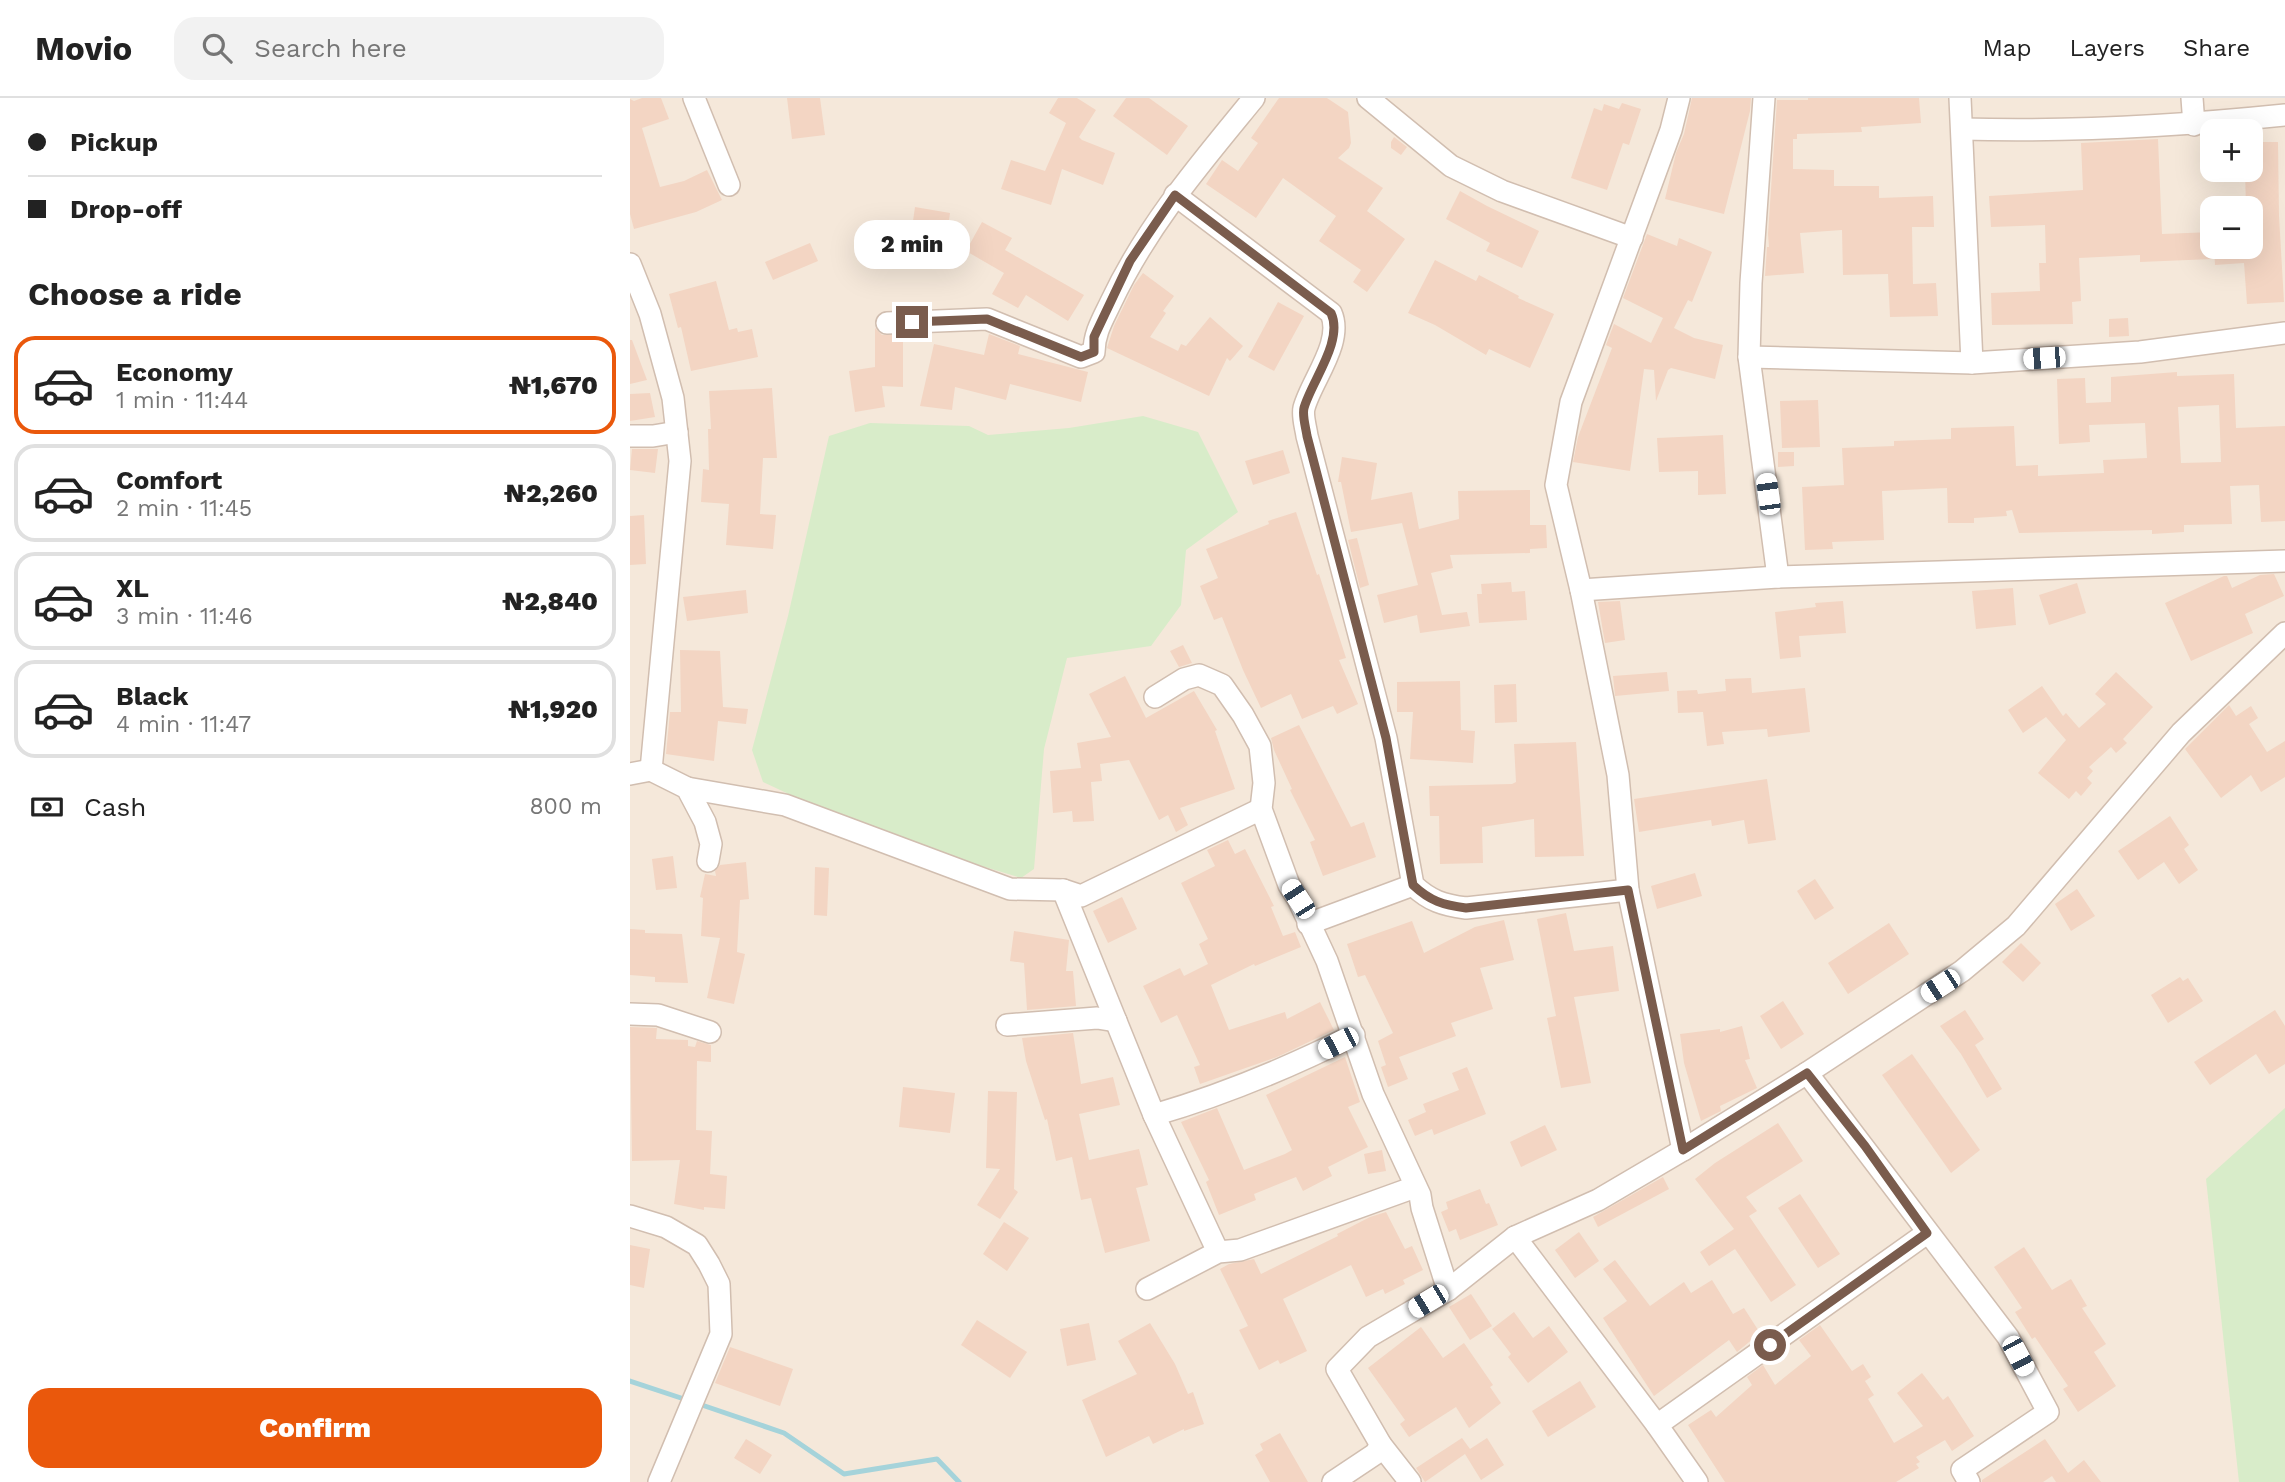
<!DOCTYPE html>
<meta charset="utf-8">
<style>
:root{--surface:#fff;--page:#f2f2f2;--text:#222;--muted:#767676;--line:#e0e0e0;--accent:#ea580c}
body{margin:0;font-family:"Work Sans",sans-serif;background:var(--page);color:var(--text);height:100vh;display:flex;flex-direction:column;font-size:26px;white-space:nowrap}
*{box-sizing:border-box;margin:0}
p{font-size:23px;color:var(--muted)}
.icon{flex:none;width:38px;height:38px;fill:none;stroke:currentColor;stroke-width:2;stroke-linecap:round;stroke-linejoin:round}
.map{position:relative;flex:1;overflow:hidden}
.side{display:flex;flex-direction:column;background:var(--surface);width:630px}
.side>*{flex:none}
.hud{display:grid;align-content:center;height:154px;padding:0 28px;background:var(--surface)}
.tools{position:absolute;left:1570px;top:21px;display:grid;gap:14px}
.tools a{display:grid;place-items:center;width:63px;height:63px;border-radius:14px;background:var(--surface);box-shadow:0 7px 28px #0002;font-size:35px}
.end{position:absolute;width:32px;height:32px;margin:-16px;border:9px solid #7a5c4d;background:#fff;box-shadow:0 0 0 4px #fff}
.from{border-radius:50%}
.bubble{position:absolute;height:49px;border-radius:21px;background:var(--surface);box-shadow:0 7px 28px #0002;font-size:23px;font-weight:800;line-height:49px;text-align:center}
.car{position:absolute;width:21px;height:42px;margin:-21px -10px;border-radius:9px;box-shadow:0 0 5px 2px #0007;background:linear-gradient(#fff 24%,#345 0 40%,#fff 0 76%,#345 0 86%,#fff 0)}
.hud b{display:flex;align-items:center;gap:24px;height:66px;font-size:26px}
.hud b+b{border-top:2px solid var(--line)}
.hud i{width:18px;height:18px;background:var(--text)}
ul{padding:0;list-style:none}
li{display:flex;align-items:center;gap:21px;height:98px;margin:0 14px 10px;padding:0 14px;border:4px solid var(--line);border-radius:21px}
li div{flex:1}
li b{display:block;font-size:26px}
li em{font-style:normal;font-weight:800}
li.active{border-color:var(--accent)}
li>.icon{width:63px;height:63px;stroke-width:1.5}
h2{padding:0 28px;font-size:32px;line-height:84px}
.pay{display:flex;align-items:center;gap:18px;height:77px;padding:0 28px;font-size:26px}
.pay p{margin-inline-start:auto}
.cta{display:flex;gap:14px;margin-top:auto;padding:14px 28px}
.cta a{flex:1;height:80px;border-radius:21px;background:var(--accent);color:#fff;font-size:28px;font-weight:800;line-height:80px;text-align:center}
header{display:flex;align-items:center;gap:42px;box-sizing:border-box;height:98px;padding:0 35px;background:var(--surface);border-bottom:2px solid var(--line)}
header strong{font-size:33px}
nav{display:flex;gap:38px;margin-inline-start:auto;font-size:24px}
.search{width:490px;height:63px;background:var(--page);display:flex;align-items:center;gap:18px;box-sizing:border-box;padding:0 24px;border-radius:21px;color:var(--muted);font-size:26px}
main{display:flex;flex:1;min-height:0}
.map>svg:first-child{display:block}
.residential{fill:#f5e8da;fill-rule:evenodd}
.green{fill:#d8ecc9}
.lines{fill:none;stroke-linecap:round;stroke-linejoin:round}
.stream{stroke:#a5d3da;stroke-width:5}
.building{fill:#f3d5c3;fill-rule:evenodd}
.minor-casing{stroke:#d1beb0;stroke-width:24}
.minor{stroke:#fff;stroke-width:21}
.route{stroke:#7a5c4d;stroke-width:9}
</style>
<header>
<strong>Movio</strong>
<div class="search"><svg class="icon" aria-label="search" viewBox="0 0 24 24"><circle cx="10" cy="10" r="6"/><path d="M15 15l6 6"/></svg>Search here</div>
<nav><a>Map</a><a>Layers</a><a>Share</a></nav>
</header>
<main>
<section class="side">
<div class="hud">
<b><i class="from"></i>Pickup</b>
<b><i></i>Drop-off</b>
</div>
<h2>Choose a ride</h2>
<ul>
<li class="active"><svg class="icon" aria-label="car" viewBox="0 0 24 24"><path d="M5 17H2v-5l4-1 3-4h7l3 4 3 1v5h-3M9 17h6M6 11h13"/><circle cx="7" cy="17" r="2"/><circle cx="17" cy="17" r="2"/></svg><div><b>Economy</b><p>1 min · 11:44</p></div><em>₦1,670</em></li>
<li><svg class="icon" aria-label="car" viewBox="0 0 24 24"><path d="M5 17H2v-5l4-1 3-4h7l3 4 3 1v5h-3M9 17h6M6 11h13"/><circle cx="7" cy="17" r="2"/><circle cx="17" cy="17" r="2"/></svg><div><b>Comfort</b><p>2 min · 11:45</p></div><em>₦2,260</em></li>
<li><svg class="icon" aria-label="car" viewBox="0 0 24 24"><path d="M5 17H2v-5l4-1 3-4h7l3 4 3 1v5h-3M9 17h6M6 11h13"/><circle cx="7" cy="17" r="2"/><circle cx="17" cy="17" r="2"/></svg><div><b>XL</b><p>3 min · 11:46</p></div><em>₦2,840</em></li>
<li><svg class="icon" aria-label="car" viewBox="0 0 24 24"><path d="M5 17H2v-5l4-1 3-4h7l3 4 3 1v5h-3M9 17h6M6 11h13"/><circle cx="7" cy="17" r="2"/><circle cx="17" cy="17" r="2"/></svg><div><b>Black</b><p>4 min · 11:47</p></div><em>₦1,920</em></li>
</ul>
<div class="pay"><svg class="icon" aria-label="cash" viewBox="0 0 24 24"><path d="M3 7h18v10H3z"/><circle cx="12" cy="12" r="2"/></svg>Cash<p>800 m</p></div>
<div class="cta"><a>Confirm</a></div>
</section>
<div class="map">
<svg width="1655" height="1384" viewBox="0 0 1655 1384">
<rect width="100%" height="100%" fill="#fdf6ec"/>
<!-- residential -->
<path class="residential" d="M0,0h1655v1384h-1655zM1582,33h38v39h-38zM1582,110h38v39h-38z"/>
<!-- green -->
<g class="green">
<polygon points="513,318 568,334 608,414 556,452 551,507 521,548 437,560 414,651 404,771 391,780 240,734 133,684 122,652 158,518 199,338 240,325 339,328 358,337 439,330"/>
<polygon points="1655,1010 1655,1384 1609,1384 1576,1081"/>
</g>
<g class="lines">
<!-- stream -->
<g class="stream">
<polyline points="0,1283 57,1302"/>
<polyline points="66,1305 154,1335 214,1376 307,1361 329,1384"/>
</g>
</g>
<!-- building -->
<g class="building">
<polygon points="12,0 31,0 39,21 12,30 30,89 54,83 77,72 92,102 66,114 4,131 0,116 0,1 4,3"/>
<polygon points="157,0 190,0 195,37 162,41"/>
<polygon points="428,0 447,0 466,12 449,39 452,42 485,55 473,87 432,71 421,107 371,91 381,62 415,73 436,25 419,15"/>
<polygon points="496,0 519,0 558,28 537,57 483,18"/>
<polygon points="649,0 697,0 718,14 721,45 719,50 708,60 753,90 737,113 775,141 737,194 723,184 731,172 689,143 706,118 653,80 626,120 576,86 592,62 608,73 628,45 621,40"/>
<polygon points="1062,0 1121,0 1120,13 1094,116 1035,101 1046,55 1054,36"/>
<polygon points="1178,0 1289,0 1291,25 1231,29 1232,34 1167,36 1167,41 1163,41 1163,71 1204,72 1204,88 1249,88 1249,100 1303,98 1304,129 1282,129 1283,186 1306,185 1308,218 1260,219 1258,176 1213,177 1212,132 1170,135 1174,175 1135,178 1137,149 1139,149 1138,136 1147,2 1178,2"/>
<polygon points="992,5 1011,11 999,47 993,45 977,92 941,80 964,10 972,13 974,6 989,11"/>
<polygon points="764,39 777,49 771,57 761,50 761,44"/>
<polygon points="1528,41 1532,136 1582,134 1582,161 1510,164 1510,157 1449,160 1451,203 1442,204 1443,226 1362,227 1361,195 1410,193 1409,165 1416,165 1415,127 1361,129 1359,98 1453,92 1451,45"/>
<polygon points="1620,44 1648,44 1649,118 1654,204 1617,206 1614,165 1585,167 1584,149 1620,149 1620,110 1616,110 1615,72 1620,72"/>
<polygon points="830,93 857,108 909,133 892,170 856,153 860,145 816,121"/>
<polygon points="285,109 320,115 318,130 309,128 306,145 287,142 289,124 283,123"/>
<polygon points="352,124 382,140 375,152 454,197 438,223 396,197 388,210 362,196 374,175 336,153"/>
<polygon points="1017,136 1047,148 1049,140 1082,154 1062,204 1058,202 1044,230 1064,240 1093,247 1085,281 1041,270 1038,272 1026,303 1024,272 1014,271 1000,373 943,364 948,339 982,250 976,247 984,226 1021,245 1033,220 993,200"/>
<polygon points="180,145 188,163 143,182 135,164"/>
<polygon points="805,162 846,183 849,177 889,198 888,200 924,216 900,270 859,251 856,257 805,227 778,215"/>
<polygon points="513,175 544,198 533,213 536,215 520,239 548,253 551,246 556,248 580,219 613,248 600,263 597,260 579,298 477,250 484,228 504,187"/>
<polygon points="86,183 99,232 107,230 108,234 122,231 128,259 61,273 51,229 48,230 39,196"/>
<polygon points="648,204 674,218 644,273 618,259"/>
<polygon points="1498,220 1499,238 1479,239 1479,221"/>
<polygon points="245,230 252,237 273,237 273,289 252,288 255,309 225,314 219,273 245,269"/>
<polygon points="359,236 390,248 388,256 458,274 451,304 380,286 376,302 325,289 322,312 290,308 304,246 354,257"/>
<polygon points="0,242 2,242 17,282 0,286"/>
<path d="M1547,274v4l57,-2 2,54 49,-2v95l-24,1 -2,-37 -29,1 2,38 -48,1v7l-32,2v-4l-133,3 -7,-23 -6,1 1,5 -33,2v5h-26l-1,-35 -65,3 2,49 -52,2 1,7 -28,1 -3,-63 42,-2 -2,-37 52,-2v-5l57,-2v-11l63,-2 2,40 22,-1v11l66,-3 -1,-13 44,-2 -2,-35 -56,2 1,17 -31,2 -2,-65 28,-1 1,25 25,-1v-25zM1589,307l2,57 -40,1 -3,-56z"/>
<polygon points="142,290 147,360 133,360 130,416 146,417 143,451 96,447 99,406 71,404 73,371 79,372 78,331 81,331 79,293"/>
<polygon points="20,295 25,319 0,323 0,296"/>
<polygon points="1188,302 1190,349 1152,350 1150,303"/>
<polygon points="1093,337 1096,396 1068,397 1068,373 1029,374 1027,340"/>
<polygon points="2,351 28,351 25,375 0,372"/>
<polygon points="653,352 660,375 623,387 615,363"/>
<polygon points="1148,354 1164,354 1164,368 1148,369"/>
<polygon points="712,359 747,365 741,402 782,394 789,431 829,421 828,393 900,392 900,427 916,427 917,450 900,451 900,455 820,457 823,470 801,475 812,517 837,514 840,528 790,535 787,517 754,525 747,497 788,487 772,425 721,434 711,384 708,384"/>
<polygon points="666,414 687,477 689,476 716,560 709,562 728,606 707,616 703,608 672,621 661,596 631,610 613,572 592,519 584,522 570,488 588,480 576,451 639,426 638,423"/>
<polygon points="14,417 16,466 0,467 0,418"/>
<polygon points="727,440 739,487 730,490 718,442"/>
<polygon points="1644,476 1654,498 1615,516 1623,535 1561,563 1535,505 1594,478 1597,478 1602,490 1630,477"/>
<polygon points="881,484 882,494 895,493 897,522 849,525 847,496 852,496 851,486"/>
<polygon points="1447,485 1456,515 1419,527 1409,497"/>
<polygon points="1383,490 1386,527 1346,531 1342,493"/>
<polygon points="116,492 118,515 57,523 53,499"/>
<polygon points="990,503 995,542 975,545 968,504"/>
<polygon points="1213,503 1216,535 1169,538 1171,559 1150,561 1145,514 1186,509 1185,505"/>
<polygon points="553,547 562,565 549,569 540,553"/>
<polygon points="50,552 90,553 93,609 118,611 116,626 88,623 84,663 36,656 40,614 51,614"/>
<polygon points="1037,574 1039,593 985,598 983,578"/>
<polygon points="1486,574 1523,609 1493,641 1497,645 1486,655 1481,649 1459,669 1463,673 1457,680 1462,685 1451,698 1446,693 1439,701 1408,675 1436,642 1416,619 1393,635 1378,612 1412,588 1433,618 1436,615 1449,630 1476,606 1465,596"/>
<polygon points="495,578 516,620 564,593 587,632 585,633 605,691 550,710 558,727 546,734 538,717 529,722 499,662 470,666 472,683 461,684 464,723 443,724 442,713 423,715 420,673 451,670 447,645 481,639 459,596"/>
<polygon points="1121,580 1122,595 1175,590 1180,634 1138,639 1137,631 1092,634 1094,646 1077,648 1073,614 1048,615 1047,593 1067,592 1068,596 1096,593 1095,581"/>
<polygon points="830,583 831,632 845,633 843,665 780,661 783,614 767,614 767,584"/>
<polygon points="886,586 887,624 865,625 864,587"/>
<polygon points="1599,607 1606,618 1621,608 1628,620 1619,626 1637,654 1655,643 1655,679 1631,694 1621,677 1591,700 1555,651"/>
<polygon points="669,627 721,729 734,724 746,759 693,778 680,744 685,742 660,692 662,691 644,652 641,640"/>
<polygon points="946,644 954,758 905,759 904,721 852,729 853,765 810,766 809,718 800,718 799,688 882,686 886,684 884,646"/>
<polygon points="1137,681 1146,742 1118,746 1114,722 1082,728 1081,722 1009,734 1004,701"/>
<polygon points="1540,718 1559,747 1554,751 1568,772 1549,786 1534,764 1508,782 1488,753"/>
<polygon points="598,742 605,756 615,751 644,808 641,809 653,838 665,834 671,849 625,868 624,866 581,887 599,932 655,914 657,921 690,904 704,932 647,959 570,986 564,969 570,967 547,917 531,925 513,888 550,870 554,878 578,866 569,846 578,841 551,785 585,768 577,752"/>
<polygon points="43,758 47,790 26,792 22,761"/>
<polygon points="116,764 119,801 110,802 107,854 115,856 104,906 77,900 90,840 71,838 73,800 70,799 75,776 86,778 85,773 90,767"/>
<polygon points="185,769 199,770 197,818 184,817"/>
<polygon points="1065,775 1072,798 1027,811 1021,788"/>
<polygon points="1185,781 1204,810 1185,822 1167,793"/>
<polygon points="1447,791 1465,818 1441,833 1425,806"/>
<polygon points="492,799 507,831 478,845 463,813"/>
<polygon points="936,815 944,853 983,848 989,893 944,899 961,985 931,990 917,920 926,918 907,821"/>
<polygon points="874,822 884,862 850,870 863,911 821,925 826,938 769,959 778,981 758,989 751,969 756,967 748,943 763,935 735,877 728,879 717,846 782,823 794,855 845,829"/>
<polygon points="1259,825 1279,856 1218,896 1198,865"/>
<polygon points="0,831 15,832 15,835 52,836 58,885 25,884 25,879 0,877"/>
<polygon points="384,833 439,842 436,873 443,873 446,908 397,912 394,865 380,863"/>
<polygon points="1391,845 1411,865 1393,884 1372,864"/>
<polygon points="1550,879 1553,883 1558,880 1573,903 1538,925 1521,897"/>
<polygon points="1153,903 1174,936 1151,951 1130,918"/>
<polygon points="1335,912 1354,941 1345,947 1372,991 1357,1000 1331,956 1310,928"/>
<polygon points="1645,912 1655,928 1655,966 1639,976 1626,956 1580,987 1564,964"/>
<polygon points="1112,928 1120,961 1115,962 1127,990 1090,1008 1091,1013 1071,1023 1054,965 1050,936 1090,931 1090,934"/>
<polygon points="0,929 27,930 26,941 58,942 58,948 65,949 67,943 81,947 81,964 67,963 66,1032 82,1033 80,1076 97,1078 95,1111 74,1109 74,1112 44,1106 50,1062 2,1063"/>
<polygon points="443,935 451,986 483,979 490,1007 449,1016 459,1062 509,1051 518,1087 506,1090 520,1143 475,1155 461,1100 451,1102 442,1059 426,1063 417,1021 415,1022 396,963 392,940"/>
<polygon points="1282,956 1350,1052 1321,1075 1252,977"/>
<polygon points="715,959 730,1004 718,1009 738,1049 698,1069 702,1078 673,1093 666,1079 624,1096 626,1102 589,1117 576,1084 579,1082 551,1024 587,1010 614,1072 655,1056 662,1052 636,997"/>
<polygon points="837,969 856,1016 804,1037 802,1031 785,1038 778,1022 796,1014 793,1006 829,992 822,975"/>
<polygon points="273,989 325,995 320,1035 269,1029"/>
<polygon points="358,993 387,994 384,1091 388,1094 370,1121 347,1107 370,1071 356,1070"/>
<polygon points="1148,1025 1173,1063 1116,1099 1127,1113 1119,1118 1166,1187 1141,1204 1105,1151 1079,1168 1070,1154 1104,1131 1065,1081 1085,1065"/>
<polygon points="915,1027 927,1052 891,1069 880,1044"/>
<polygon points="752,1052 756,1073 738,1076 734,1056"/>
<polygon points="1033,1079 1039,1091 968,1129 963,1119"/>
<polygon points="850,1091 856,1106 859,1105 868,1127 830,1142 826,1131 819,1134 811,1114 818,1111 816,1104"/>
<polygon points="1170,1096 1210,1156 1188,1170 1148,1110"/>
<polygon points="756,1114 775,1151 782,1148 793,1172 773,1182 775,1186 755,1196 753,1191 736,1199 721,1167 653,1201 677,1253 650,1266 648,1262 629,1272 609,1232 618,1228 590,1171 599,1166 624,1161 631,1176 708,1138 707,1136 740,1119"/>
<polygon points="374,1124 399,1140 377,1173 353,1156"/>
<polygon points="949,1134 969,1163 945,1180 925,1152"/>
<polygon points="0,1147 20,1151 14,1190 0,1187"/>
<polygon points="1394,1149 1422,1192 1441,1181 1457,1208 1452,1210 1476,1246 1464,1254 1486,1288 1448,1314 1433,1291 1438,1288 1405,1239 1402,1241 1385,1214 1392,1210 1364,1169"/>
<polygon points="985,1162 1020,1208 1054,1184 1061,1195 1082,1182 1103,1216 1114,1210 1130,1235 1107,1254 1099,1242 1024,1298 973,1220 997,1203 973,1171"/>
<polygon points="841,1196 862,1228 840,1242 819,1209"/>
<polygon points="884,1214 903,1240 919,1228 938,1254 898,1285 878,1259 881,1256 862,1231"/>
<polygon points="347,1222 397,1254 380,1280 331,1247"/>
<polygon points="459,1225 466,1262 437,1268 430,1231"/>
<polygon points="520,1225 545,1266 558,1296 563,1294 574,1326 554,1333 554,1331 523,1346 519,1338 476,1359 452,1302 507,1276 488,1243"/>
<polygon points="1190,1227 1222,1273 1233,1266 1241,1279 1235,1283 1244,1297 1238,1301 1264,1345 1293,1328 1267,1295 1292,1275 1313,1302 1318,1298 1344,1338 1322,1353 1315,1342 1286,1359 1290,1364 1286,1366 1289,1370 1266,1384 1095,1384 1058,1327 1081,1312 1086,1319 1122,1287 1117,1279 1133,1267 1145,1287 1181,1258 1169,1242"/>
<polygon points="791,1229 813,1260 834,1245 863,1287 860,1289 871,1305 839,1330 826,1309 779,1339 770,1326 775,1322 738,1270"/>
<polygon points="100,1249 163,1271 150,1308 85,1285"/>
<polygon points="950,1283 966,1309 918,1339 902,1313"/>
<polygon points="650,1335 678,1384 640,1384 625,1357 633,1352 630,1346"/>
<polygon points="832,1340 840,1351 857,1340 874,1367 851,1382 835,1356 795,1384 786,1370"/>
<polygon points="116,1341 142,1357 130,1376 104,1360"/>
<polygon points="1415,1341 1438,1375 1454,1362 1471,1384 1426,1384 1422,1378 1413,1384 1352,1384 1352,1382"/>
</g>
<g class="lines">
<defs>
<g id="minor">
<polyline points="64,0 99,87"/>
<polyline points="738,0 821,68 872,93 1002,140"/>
<polyline points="1049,0 1041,32 941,304 926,387 951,492 988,677 998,792 1053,1052"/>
<polyline points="1134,0 1121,185 1119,259 1148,479"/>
<polyline points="1330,0 1342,265"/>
<polyline points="1562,0 1564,27"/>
<path d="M1332,31c108,3 216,-3 323,-14"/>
<path d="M545,97l156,118c13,29 -20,68 -27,95 -2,8 2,20 3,28l79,302 27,147c17,16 30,20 53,23l162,-18"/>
<polyline points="0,166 20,216 43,300 50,363 21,672"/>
<path d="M257,225l100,-4 94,38 13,-5c0,-19 9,-33 17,-50 37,-78 89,-138 143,-204"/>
<polyline points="1119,259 1342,265 1510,254 1655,235"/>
<polyline points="0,338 23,338 47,334"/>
<polyline points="951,492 1148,479 1655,463"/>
<polyline points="525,599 554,581 569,577 592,587 613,617 630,648 634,685 631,711 659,787 668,801 697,863 743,996 790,1097 792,1110 818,1192"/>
<polyline points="0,676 21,672 57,690 75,724 81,746 78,763"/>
<polyline points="57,690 155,707 380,791 433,792 451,798 631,711"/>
<polyline points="433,792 524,1017 588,1154"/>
<polyline points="678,826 783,787"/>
<polyline points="0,916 28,917 80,934"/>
<polyline points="377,927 467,920 486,923"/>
<polyline points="1177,975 1378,1239 1418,1314 1332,1372 1339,1384"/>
<path d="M524,1017c69,-20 136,-48 200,-80"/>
<polyline points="0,1118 36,1129 67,1147 79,1166 89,1186 91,1236 29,1384"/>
<polyline points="885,1139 1027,1327 1067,1384"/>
<polyline points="517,1191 588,1154 610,1152 785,1089"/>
<polyline points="1027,1327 1297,1135"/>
<polyline points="703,1384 745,1356 751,1347"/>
<polyline points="780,1384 751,1347 707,1271 738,1239 818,1192 885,1139 968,1102 1053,1052 1177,975 1332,873 1386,828 1551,635 1655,535"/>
</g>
</defs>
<!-- minor casing -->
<use href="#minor" class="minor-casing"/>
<!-- minor -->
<use href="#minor" class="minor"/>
</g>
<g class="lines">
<!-- route -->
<path class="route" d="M282,224l75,-3 94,38 13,-5v-15l36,-76 45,-66 156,118c13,28 -20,69 -27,95 -2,8 2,20 3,28l79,302 27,147c17,16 30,20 53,23l162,-18 55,260 124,-77 58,73 62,87 -157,112"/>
</g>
</svg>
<div class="tools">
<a>+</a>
<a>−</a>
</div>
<i class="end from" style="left:1140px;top:1247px"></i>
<i class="end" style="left:282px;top:224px"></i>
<div class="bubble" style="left:224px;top:122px;width:116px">2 min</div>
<i class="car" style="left:1414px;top:260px;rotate:266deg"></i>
<i class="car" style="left:1138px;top:396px;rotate:352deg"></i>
<i class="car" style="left:668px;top:801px;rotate:327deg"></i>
<i class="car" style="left:1310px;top:888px;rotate:237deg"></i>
<i class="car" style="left:708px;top:945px;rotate:243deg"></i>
<i class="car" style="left:798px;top:1203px;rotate:239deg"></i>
<i class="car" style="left:1388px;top:1258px;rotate:152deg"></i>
</div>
</main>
